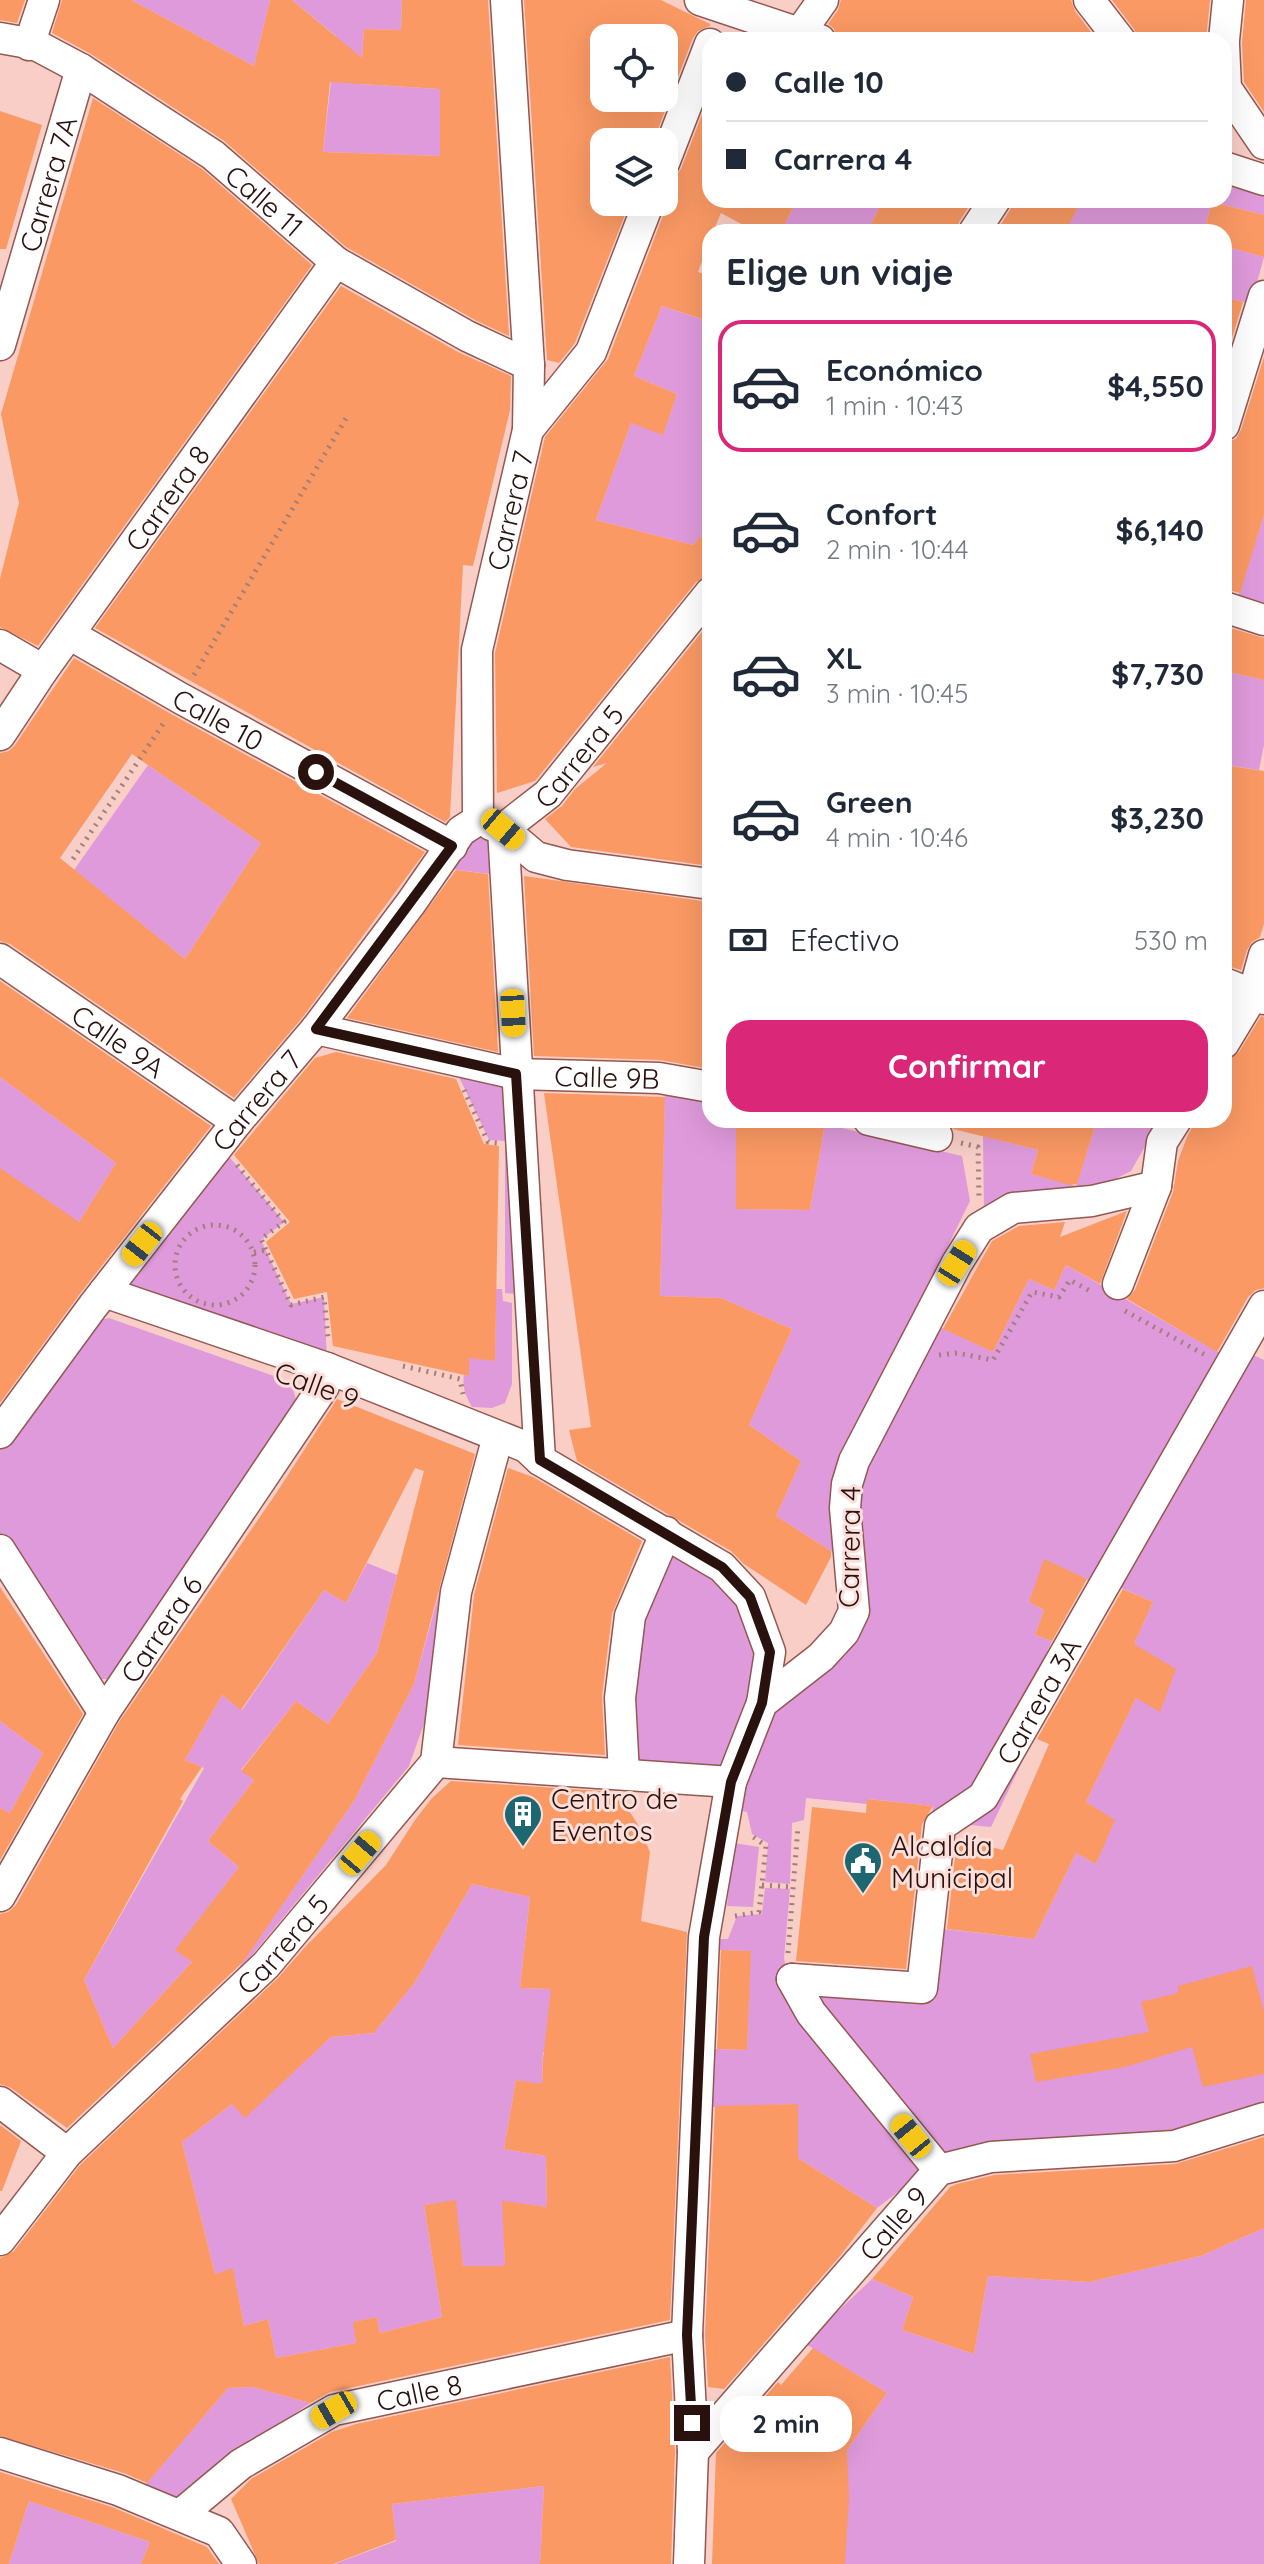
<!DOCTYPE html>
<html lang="es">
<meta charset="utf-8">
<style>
:root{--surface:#fff;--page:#f2f2f3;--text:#1f2937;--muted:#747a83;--line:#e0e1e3;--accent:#db2777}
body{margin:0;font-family:Quicksand,sans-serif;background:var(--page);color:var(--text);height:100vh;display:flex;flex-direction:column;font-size:30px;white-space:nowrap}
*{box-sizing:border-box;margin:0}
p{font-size:26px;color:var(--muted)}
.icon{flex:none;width:44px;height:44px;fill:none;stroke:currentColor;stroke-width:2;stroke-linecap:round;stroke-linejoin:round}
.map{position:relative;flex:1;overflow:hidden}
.side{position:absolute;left:702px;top:224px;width:530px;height:904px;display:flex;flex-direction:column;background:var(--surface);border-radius:24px;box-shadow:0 8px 32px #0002}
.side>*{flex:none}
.top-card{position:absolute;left:702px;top:32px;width:530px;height:176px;border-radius:24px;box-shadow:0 8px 32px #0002;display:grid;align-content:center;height:176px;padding:0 24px;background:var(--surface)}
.buttons{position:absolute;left:590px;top:24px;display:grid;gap:16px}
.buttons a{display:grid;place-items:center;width:88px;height:88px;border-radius:16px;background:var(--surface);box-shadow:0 8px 32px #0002;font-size:40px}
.end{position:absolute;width:36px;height:36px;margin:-18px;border:10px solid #29110e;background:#fff;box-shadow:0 0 0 4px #fff}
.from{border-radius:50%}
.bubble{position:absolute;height:56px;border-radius:24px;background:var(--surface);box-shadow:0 8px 32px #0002;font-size:26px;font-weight:700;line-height:56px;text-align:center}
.car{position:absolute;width:24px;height:48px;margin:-24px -12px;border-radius:10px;box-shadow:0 0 6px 2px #0007;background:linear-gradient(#f5c518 24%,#345 0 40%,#f5c518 0 76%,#345 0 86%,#f5c518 0)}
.top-card b{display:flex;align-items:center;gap:28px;height:76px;font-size:30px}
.top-card b+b{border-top:2px solid var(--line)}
.top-card i{width:20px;height:20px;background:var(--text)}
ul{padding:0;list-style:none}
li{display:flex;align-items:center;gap:24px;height:132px;margin:0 16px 12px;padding:0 8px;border:4px solid transparent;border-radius:24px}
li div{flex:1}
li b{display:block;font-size:30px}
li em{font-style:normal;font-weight:700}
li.current{border-color:var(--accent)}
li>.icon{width:72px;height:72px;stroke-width:1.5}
h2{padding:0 24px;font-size:36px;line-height:96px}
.pay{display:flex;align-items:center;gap:20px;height:88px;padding:0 24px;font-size:30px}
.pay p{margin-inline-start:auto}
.button{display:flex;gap:16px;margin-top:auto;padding:16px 24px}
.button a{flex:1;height:92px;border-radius:24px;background:var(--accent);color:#fff;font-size:32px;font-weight:700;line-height:92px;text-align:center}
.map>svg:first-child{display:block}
.green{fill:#df9adb}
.building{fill:#fa9964;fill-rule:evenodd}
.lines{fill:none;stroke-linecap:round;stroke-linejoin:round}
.street-casing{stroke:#945850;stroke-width:33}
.path{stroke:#a17f7a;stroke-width:5;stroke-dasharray:2 6;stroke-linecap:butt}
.street{stroke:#fff;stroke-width:30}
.route{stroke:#29110e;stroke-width:10}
.labels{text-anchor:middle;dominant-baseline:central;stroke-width:6;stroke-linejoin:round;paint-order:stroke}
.street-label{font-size:28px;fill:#29110e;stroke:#fcdfda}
.poi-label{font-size:28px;fill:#29110e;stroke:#fcdfda;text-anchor:start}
</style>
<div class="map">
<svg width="1264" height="2564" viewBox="0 0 1264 2564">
<rect width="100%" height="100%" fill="#f8cec7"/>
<!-- green -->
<g class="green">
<polygon points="131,0 270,0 254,66"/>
<polygon points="292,0 402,0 401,30 364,29 360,84 440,89 440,156 323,152 336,36"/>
<polygon points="1224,183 1264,195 1264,215 1212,202 1204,232 1065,230 1082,200 1224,200"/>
<polygon points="797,200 883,200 867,232 781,232"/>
<polygon points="1224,246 1264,257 1251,304 1224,297"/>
<polygon points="662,306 704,320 710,306 710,527 693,545 596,520 631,423 663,434 677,394 634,376"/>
<polygon points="1264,515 1264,609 1237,600"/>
<polygon points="1224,671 1264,680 1264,745 1259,770 1226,765 1224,774"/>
<polygon points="148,765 261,843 185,959 74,870"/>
<polygon points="465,835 489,837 490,874 450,869"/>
<polygon points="459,1063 511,1076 518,1294 505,1293 505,1141 489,1140 459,1077 456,1076"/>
<polygon points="0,1077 116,1163 79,1222 0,1175"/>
<polygon points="665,1089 710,1099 710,1120 736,1120 736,1209 810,1210 825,1124 962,1156 970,1201 846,1452 832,1487 834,1553 776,1516 801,1461 749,1425 792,1329 721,1298 660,1296"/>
<polygon points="1097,1120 1160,1120 1131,1171 1088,1193 984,1215 983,1136 1038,1150 1031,1174 1076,1186"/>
<polygon points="221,1147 284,1222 261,1240 291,1304 324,1297 327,1360 120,1290"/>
<polygon points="1066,1265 1225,1356 1103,1587 1045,1560 1029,1602 1044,1610 1035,1635 1052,1641 1012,1728 1034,1737 991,1827 931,1821 933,1806 868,1799 867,1804 806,1798 804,1820 792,1823 790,1884 765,1882 768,1843 752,1834 747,1812 733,1809 772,1708 845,1656 864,1627 867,1609 858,1487 905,1382 942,1328 993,1352 1029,1279 1054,1290"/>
<path d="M496,1289h6l1,12 9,2v81l-7,19 -13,5 -20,-1c-6,-11 -10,-19 -8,-32l5,1v-19l26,4z"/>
<polygon points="109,1318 291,1382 297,1403 119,1679 93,1679 0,1536 0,1449 87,1323"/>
<polygon points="1249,1353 1264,1360 1264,2114 1172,2141 942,2163 803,1985 925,1993 935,1928 1034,1939 1076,1853 1096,1864 1114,1820 1086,1802 1136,1698 1134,1644 1153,1602 1119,1587"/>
<polygon points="668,1545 716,1575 743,1604 759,1640 751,1693 723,1769 629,1764 636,1616"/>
<polygon points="367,1563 397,1575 377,1653 328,1724 296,1701 241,1770 254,1780 208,1841 239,1867 176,1950 192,1962 113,2048 84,1980 204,1768 185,1760 222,1695 242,1710 324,1590 346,1603"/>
<polygon points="444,1575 435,1693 409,1766 224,1989 354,1801 414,1684"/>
<polygon points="0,1721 43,1753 10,1813 0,1808"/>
<polygon points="734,1843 759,1847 753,1907 727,1906"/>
<polygon points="472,1884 530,1897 520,1988 551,1989 597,2060 543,2052 542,2085 516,2080 504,2149 546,2156 547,2207 503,2202 505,2266 463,2266 455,2201 424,2205 442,2317 380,2333 377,2317 354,2322 356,2343 276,2358 268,2319 244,2326 233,2269 215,2274 182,2142 232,2104 245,2117 331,2037 374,2033 415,1982"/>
<polygon points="765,1888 790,1889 784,1958 789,1986 930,2168 877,2208 798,2158 798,2104 709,2107 713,2049 747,2050 750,1951 716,1950 717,1939 728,1939 737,1916 762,1914"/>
<polygon points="1264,2228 1264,2564 845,2564 847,2450 887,2393 804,2343 872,2279 913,2297 902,2330 974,2354 988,2276 1089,2282 1201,2256"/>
<polygon points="253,2387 310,2403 172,2500 144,2486 228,2388"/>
<polygon points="544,2486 540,2564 334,2564 396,2541 392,2504"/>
<polygon points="29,2501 150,2542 141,2564 9,2564"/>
</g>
<!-- building -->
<g class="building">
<polygon points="0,0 25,0 17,23 0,20"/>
<path d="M62,0h69l123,66 16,-66h22l70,58 2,-29 37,1 1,-30h86l21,336 -34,-16 -129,-73 -123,-107 -132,-86 -39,-21zM330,82l110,7v67l-117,-4z"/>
<path d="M524,0h137l49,24v2l-12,5 -5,7 -40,104h-49v60h26l-55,141 -16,20 -12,-3zM604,38h60v60h-60z"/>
<polygon points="841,0 1071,0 1075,11 1097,40 838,40 834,29 828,24 838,10"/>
<polygon points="1112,0 1210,0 1206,40 1138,40 1134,29"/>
<polygon points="1246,0 1264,0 1264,112 1244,82 1242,43"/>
<polygon points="710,94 710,200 797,200 781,232 756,232 721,213 713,232 710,232 710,240 698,272 710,276 710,306 705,320 662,306 634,376 677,394 663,435 631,423 596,520 693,545 710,526 710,575 696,582 535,781 497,793 495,653 545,437 608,359 666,208 666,197 674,178 681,169"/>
<polygon points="93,98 202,169 312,265 38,646 0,627 0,579 19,503 1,414"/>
<polygon points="0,111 42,125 6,249 0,249"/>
<polygon points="883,200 973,200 959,222 956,232 867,232"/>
<polygon points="1013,200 1082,200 1065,232 996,232 1010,210"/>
<polygon points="1212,202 1264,215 1264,257 1224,246 1224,232 1204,232"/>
<polygon points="341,286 458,352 511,376 510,410 473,566 463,565 450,817 445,822 95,628"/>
<polygon points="1224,297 1243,302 1224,364"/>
<polygon points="1264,357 1264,515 1240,593 1224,589 1224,494 1232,471 1224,469 1224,442 1236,439 1241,430"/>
<polygon points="710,622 710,866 571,847 545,819 562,806 575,789 607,763 593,767"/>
<polygon points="1224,626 1264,638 1264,680 1224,671"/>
<path d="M74,658l97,56 254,138 -123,166 -68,80 -224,-154 -10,-3v-188l9,-2 6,-6zM132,754l129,89 -76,116 -125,-101z"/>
<polygon points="1224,765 1264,771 1264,924 1260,937 1252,942 1247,950 1241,970 1224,965"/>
<polygon points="456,870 488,874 498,1052 347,1018"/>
<polygon points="524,876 710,902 710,1069 660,1060 534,1056"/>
<polygon points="0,981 211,1126 79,1295 0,1403 0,1168 79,1222 116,1163 0,1077"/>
<polygon points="1261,1016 1264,1017 1264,1288 1256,1290 1248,1297 1217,1352 1127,1299 1135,1290 1173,1192 1178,1161 1187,1137 1196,1120 1224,1120 1224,1065 1226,1060 1239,1052"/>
<polygon points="336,1052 456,1079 484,1144 499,1146 495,1361 469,1358 469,1376 333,1346 327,1292 294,1299 266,1242 290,1222 234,1155 315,1058"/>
<polygon points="544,1093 665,1097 660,1296 721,1298 792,1329 749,1425 801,1461 776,1516 831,1551 831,1557 806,1605 744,1564 731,1551 577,1461 569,1430 591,1427"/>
<polygon points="736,1120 806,1120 825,1124 810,1210 736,1209"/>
<polygon points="948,1120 1097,1120 1077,1184 1070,1185 1031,1174 1038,1150 953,1129"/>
<polygon points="1127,1211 1100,1284 1066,1265 1054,1290 1029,1279 993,1352 943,1329 992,1241 1019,1226 1065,1222 1060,1237"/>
<path d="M337,1399l138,55 -61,230 -60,117 -111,161 -176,166 -56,-40 -11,-4v-170l8,-2 8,-7 103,-183 158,-230zM415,1468l9,3 -47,182 -49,71 -32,-23 -55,70 13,9 -46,61 31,26 -64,83 17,12 -79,86 -29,-68 99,-179 -3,-2 22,-32 -17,-7 37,-65 19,15 83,-120 22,13z"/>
<polygon points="508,1468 533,1477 642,1541 612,1614 602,1696 605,1755 458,1745 474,1595"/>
<polygon points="1044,1559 1087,1579 1052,1641 1035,1635 1044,1610 1029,1602"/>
<polygon points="0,1587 83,1714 0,1860 0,1808 10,1813 43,1753 0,1721"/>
<polygon points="1123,1589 1153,1602 1134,1644 1176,1669 1160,1712 1136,1698 1086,1802 1115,1820 1096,1864 1076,1853 1034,1939 947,1929 957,1839 1003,1850 1049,1744 1037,1739"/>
<path d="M451,1781l164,11v7l9,4 13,20 13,29 -9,69 46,11 -17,388 -340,72 -20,11 -57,-16 -25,1 -81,95 -23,-10 -124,-37v-178l14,-7 66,-86 198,-187 28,-32 80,-81 29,-45 17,-22zM472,1884l58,13 -10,91 31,1 -8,70 -1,25 -26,-4 -12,69 42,7 1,51 -45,-6 3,65h-42l-7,-66 -32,5 18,112 -62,16 -3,-16 -24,5 3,21 -80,15 -8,-39 -24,7 -11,-58 -18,6 -33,-132 50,-38 13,14 86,-81 43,-4 41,-51z"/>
<polygon points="867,1799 933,1806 922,1824 906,1969 796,1961 812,1807 866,1813"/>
<polygon points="721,1950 751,1951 747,2050 717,2049"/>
<polygon points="1252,1966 1264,2012 1264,2074 1203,2087 1192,2047 1125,2067 1036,2082 1030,2054 1149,2032 1141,2002 1178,1993 1178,1986"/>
<polygon points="798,2104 798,2158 877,2208 840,2256 724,2389 708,2387 705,2335 715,2106"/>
<polygon points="0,2125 21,2141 2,2191 0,2191"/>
<polygon points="1264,2137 1264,2228 1201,2256 1089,2282 988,2276 974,2354 902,2330 913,2297 872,2279 950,2187 957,2184 994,2175 1175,2164"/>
<polygon points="813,2348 887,2393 847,2450 849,2499 845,2564 712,2564 716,2453 778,2382 781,2385"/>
<polygon points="670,2357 675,2452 671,2564 540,2564 544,2486 392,2504 396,2540 333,2564 259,2564 231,2499 251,2479 332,2432 356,2424"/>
<polygon points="0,2472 112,2507 207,2547 219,2564 141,2564 150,2542 29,2501 9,2564 0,2564"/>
</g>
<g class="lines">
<defs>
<g id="street">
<polyline points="700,0 820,40"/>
<polyline points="1089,0 1120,40"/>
<polyline points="799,34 823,0"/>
<path id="s1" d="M0,38l34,6 47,25 132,86 123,107 131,74 62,29"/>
<polyline points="1224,40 1228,0"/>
<polyline points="29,45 44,0"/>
<polyline points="1224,45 1226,88 1264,144"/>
<polyline points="664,163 710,44"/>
<polyline points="1224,167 1264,180"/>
<polyline points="974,232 995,200"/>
<path id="s2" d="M0,345l81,-276"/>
<polyline points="1224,425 1264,296"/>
<polyline points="528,430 591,352 649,202"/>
<polyline points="1224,607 1264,620"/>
<path id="s3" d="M69,634l111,64 272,148"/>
<polyline points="0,645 43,670"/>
<path id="s4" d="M0,735l43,-65 293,-408"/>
<polyline points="491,825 503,829 536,857 567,865 710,884"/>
<path id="s5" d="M0,959l237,163"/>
<polyline points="1224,983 1264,999"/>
<path id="s6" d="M316,1029l200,45 143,4 51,9"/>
<polyline points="1224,1043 1253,995 1264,955"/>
<polyline points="869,1120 937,1136"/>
<polyline points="1118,1284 1156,1186 1162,1142 1176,1120"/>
<polyline points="104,1292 327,1368 526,1447 540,1460 722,1567 750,1597 770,1652 762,1703"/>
<path id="s7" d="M0,1433l93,-127 144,-184 79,-93 95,-126 50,-72 17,-11 -1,-170 51,-220 1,-65 -23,-365"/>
<path id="s8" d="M540,1460l-37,-631 45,-35 162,-201"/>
<polyline points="0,1550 104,1713"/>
<polyline points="436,1762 731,1782"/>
<polyline points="624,1774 620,1698 630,1616 666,1532"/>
<path id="s9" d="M0,1896l104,-183 220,-327 3,-18"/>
<path id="s10" d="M792,1979l130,9 18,-162 43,-29 281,-491"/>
<polyline points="792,1979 811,2013 939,2170"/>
<polyline points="0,2102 67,2153"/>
<path id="s11" d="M0,2240l67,-87 199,-188 170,-203 20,-170 38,-141"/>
<path id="s12" d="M693,2452l246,-282 52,-13 183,-11 90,-28"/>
<polyline points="0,2453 118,2490 219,2532 241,2564"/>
<path id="s13" d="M180,2515l61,-51 93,-54 353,-75"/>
<polyline points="689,2564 693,2452 687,2335 704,1937 731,1782 762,1703 821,1657 844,1632 854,1611 845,1508 847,1484 854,1461 957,1263 979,1228 1013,1208 1092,1201 1156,1186"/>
</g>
</defs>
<!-- street casing -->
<use href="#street" class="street-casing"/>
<!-- path -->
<g class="path">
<polyline points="194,675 348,415"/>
<polyline points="73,859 165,721"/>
<polyline points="464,1090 488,1142 497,1143"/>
<polyline points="961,1143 978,1147 979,1200"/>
<polyline points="237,1165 284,1222 261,1239 266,1250"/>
<circle cx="215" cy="1265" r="40"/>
<polyline points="254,1252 266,1250 291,1305 324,1297 328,1339"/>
<polyline points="1125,1311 1207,1356"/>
<polyline points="939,1355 957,1353 993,1360 1032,1292 1059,1297 1070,1280 1092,1292"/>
<polyline points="403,1366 460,1379 463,1394"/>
<polyline points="762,1885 793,1887"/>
<polyline points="735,1916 759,1912 766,1846 749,1834"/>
<polyline points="788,1953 798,1826"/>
</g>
<!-- street -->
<use href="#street" class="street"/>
</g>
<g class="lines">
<!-- route -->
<polyline class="route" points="316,772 452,846 316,1029 516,1074 540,1460 722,1567 750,1597 770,1652 762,1703 731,1782 704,1937 687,2335 692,2423"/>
</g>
<!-- icons -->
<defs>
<symbol id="building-pin" viewBox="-11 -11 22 30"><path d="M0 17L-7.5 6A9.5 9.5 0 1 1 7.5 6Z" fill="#1c6771" stroke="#fcdfda"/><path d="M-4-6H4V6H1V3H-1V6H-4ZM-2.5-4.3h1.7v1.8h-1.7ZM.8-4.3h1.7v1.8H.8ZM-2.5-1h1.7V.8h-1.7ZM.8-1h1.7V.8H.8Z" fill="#fff"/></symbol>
<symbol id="civic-pin" viewBox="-11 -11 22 30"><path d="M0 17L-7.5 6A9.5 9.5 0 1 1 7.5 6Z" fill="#1c6771" stroke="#fcdfda"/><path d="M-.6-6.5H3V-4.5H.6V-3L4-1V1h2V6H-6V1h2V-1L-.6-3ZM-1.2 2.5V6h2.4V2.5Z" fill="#fff"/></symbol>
</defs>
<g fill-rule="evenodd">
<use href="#building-pin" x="501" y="1792" width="44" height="60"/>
<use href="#civic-pin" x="841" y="1839" width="44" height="60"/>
</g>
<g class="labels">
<!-- street labels -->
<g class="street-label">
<text stroke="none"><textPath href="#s2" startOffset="168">Carrera 7A</textPath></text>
<text stroke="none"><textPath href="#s1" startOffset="314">Calle 11</textPath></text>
<text stroke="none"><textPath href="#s4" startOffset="290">Carrera 8</textPath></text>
<text stroke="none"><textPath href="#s7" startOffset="1092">Carrera 7</textPath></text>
<text stroke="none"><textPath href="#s3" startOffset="172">Calle 10</textPath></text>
<text stroke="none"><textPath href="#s8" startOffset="738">Carrera 5</textPath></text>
<text stroke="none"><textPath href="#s5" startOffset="144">Calle 9A</textPath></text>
<text stroke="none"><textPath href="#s6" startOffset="296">Calle 9B</textPath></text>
<text stroke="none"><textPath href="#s7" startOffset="420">Carrera 7</textPath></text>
<text transform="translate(317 1385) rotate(20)">Calle 9</text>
<text transform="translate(849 1547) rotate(-89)">Carrera 4</text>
<text stroke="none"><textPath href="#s9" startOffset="312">Carrera 6</textPath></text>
<text stroke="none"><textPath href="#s10" startOffset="456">Carrera 3A</textPath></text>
<text stroke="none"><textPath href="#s11" startOffset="410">Carrera 5</textPath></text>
<text stroke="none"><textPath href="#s12" startOffset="304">Calle 9</textPath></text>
<text stroke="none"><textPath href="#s13" startOffset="274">Calle 8</textPath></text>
</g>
<!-- poi labels -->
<g class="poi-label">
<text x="551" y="1798">Centro de<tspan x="551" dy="32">Eventos</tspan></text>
<text x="891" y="1845">Alcaldía<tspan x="891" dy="32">Municipal</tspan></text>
</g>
</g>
</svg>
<div class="buttons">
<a><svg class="icon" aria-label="locate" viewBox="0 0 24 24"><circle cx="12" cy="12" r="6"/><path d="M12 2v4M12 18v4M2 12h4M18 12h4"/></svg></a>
<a><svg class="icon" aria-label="layers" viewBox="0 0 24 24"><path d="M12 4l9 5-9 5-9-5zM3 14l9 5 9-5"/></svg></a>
</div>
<i class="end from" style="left:316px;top:772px"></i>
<i class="end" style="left:692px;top:2423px"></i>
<div class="bubble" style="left:720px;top:2396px;width:132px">2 min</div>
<i class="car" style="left:503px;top:829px;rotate:130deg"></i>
<i class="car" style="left:513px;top:1013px;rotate:177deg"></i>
<i class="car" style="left:142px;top:1244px;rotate:218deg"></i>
<i class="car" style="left:957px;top:1263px;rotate:32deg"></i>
<i class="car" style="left:360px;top:1853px;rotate:40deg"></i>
<i class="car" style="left:911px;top:2136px;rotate:321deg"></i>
<i class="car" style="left:334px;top:2410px;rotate:240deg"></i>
<div class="top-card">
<b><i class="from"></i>Calle 10</b>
<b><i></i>Carrera 4</b>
</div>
<section class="side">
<h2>Elige un viaje</h2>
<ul>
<li class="current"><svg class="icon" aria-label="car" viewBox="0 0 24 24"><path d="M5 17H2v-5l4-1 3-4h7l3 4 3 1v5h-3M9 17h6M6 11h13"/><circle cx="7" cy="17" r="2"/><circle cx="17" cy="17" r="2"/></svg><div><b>Económico</b><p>1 min · 10:43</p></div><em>$4,550</em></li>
<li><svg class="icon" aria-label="car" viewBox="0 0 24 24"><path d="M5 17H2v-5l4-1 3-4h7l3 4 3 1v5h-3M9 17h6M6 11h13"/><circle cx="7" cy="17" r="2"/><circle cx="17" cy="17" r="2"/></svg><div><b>Confort</b><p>2 min · 10:44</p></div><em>$6,140</em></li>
<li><svg class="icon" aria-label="car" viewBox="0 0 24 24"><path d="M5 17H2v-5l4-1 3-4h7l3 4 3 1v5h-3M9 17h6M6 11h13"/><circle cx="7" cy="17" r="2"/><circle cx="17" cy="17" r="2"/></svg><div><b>XL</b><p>3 min · 10:45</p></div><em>$7,730</em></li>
<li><svg class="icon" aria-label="car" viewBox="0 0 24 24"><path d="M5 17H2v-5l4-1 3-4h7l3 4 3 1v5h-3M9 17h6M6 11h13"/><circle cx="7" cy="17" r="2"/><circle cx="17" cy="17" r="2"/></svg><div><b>Green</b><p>4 min · 10:46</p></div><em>$3,230</em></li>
</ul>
<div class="pay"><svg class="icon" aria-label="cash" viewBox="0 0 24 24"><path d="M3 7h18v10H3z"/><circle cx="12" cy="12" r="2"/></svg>Efectivo<p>530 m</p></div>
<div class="button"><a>Confirmar</a></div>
</section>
</div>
